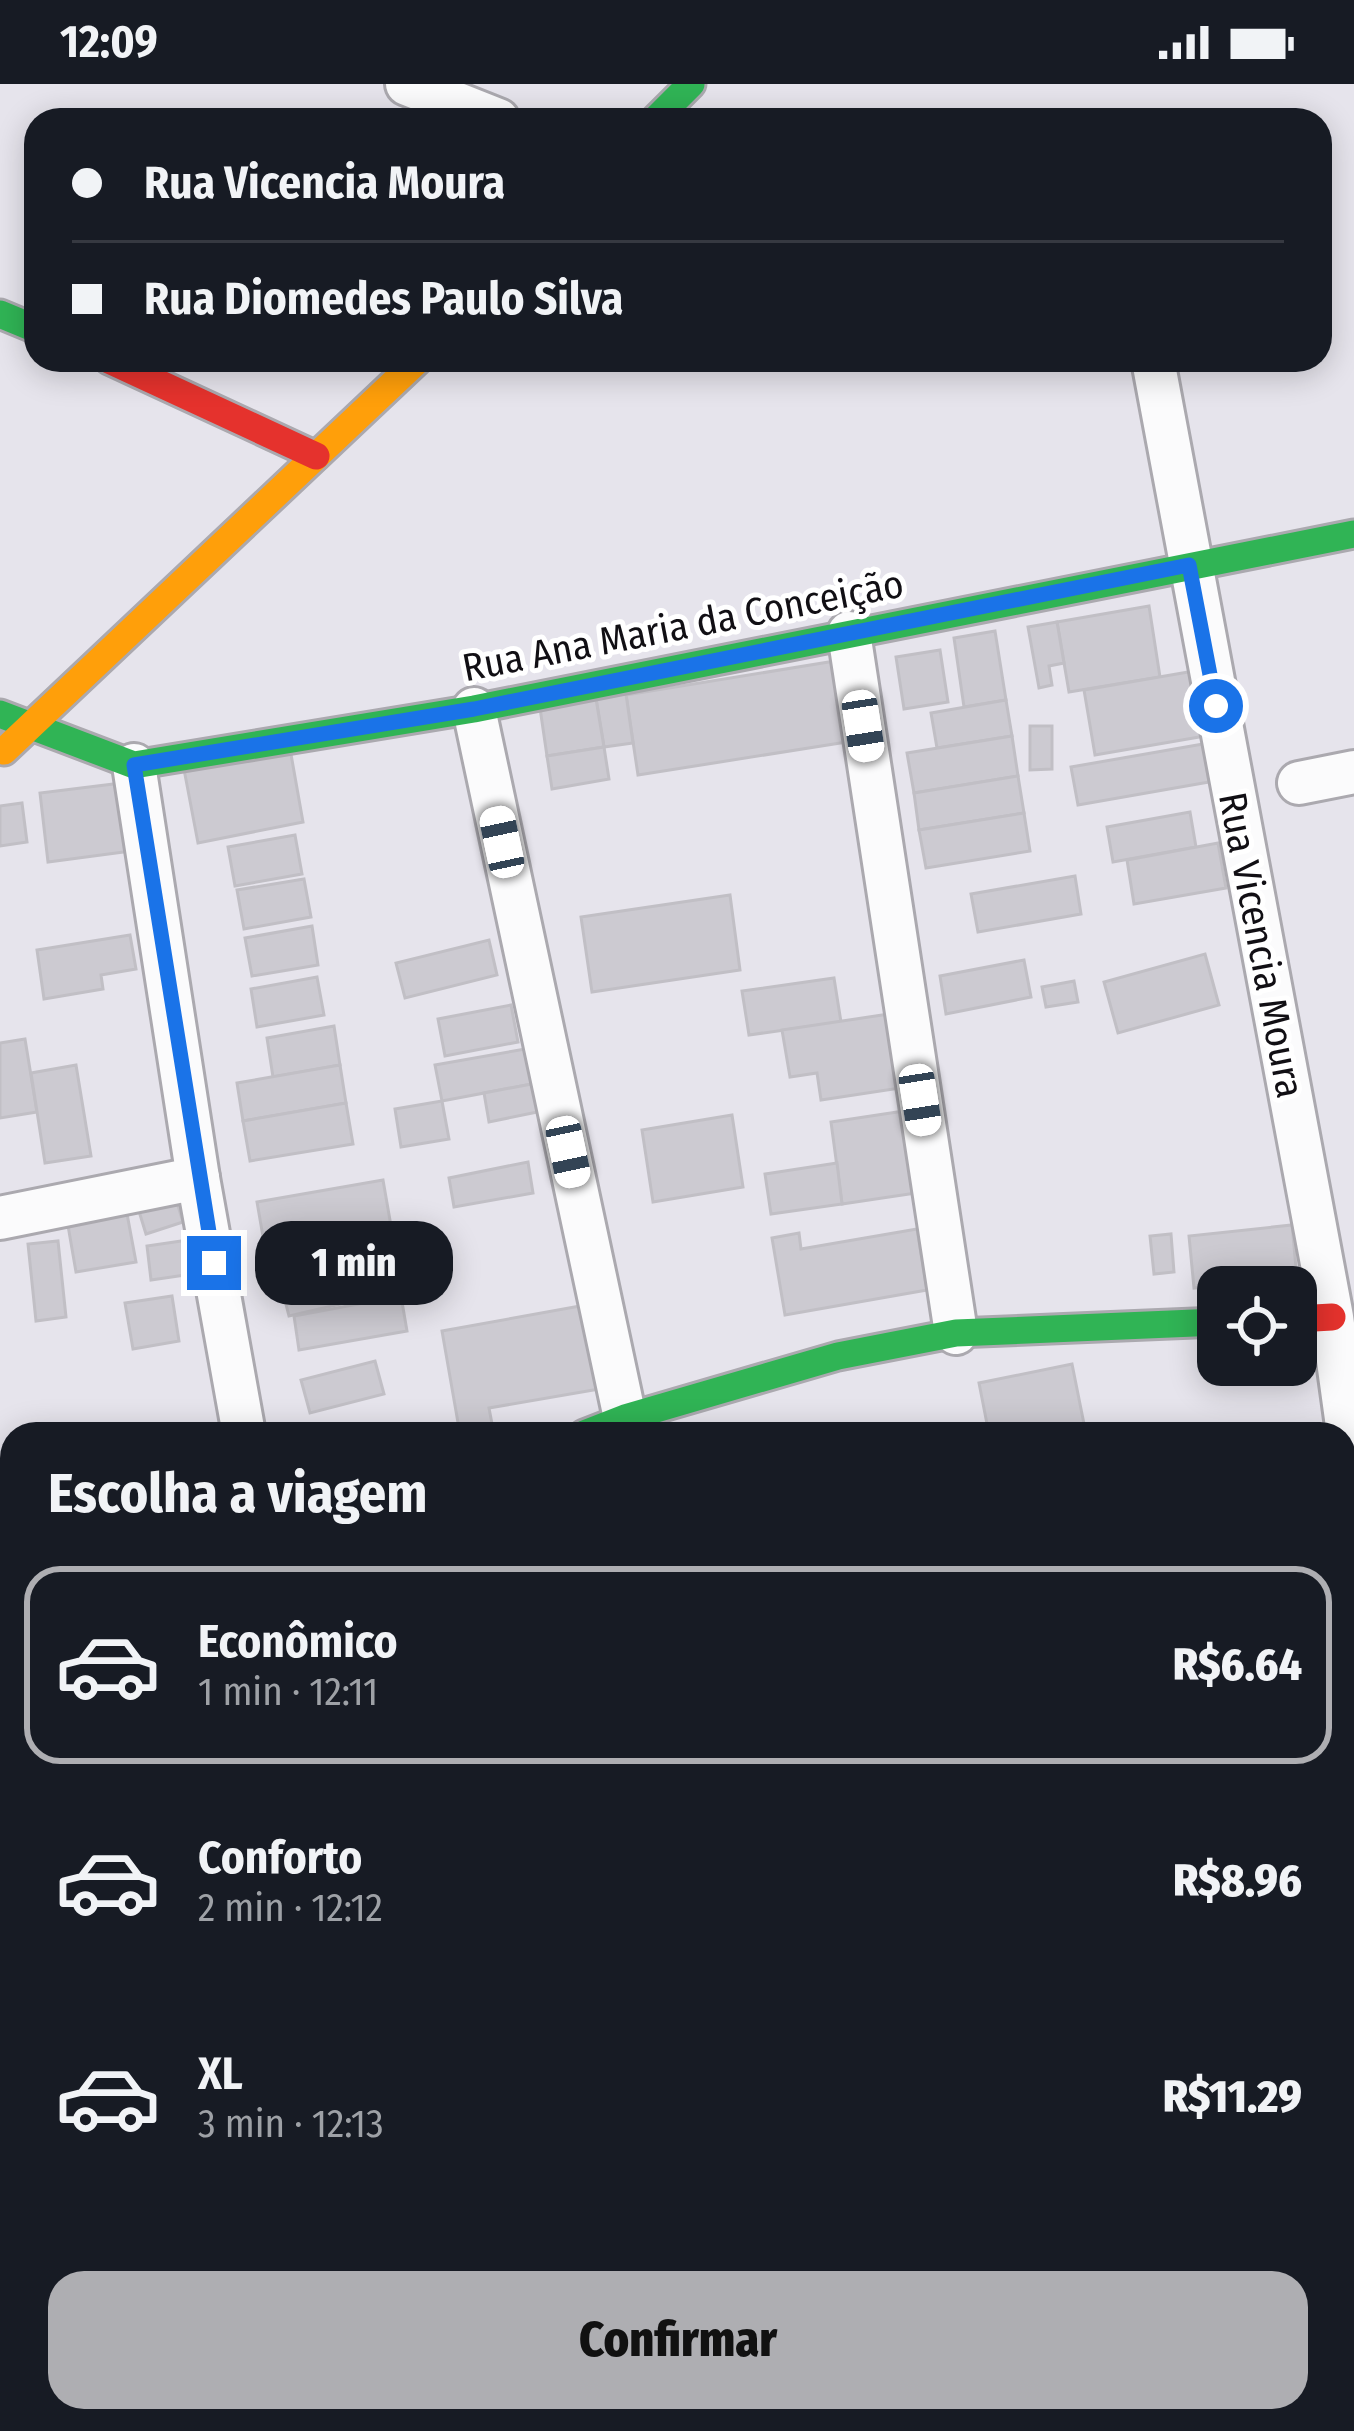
<!DOCTYPE html>
<html lang="pt">
<meta charset="utf-8">
<style>
:root{--surface:#171b24;--page:#20242c;--text:#f1f3f6;--muted:#9ea1a6;--line:#363941;--accent:#aeaeb2}
body{margin:0;font-family:"Fira Sans Condensed",sans-serif;background:var(--page);color:var(--text);height:100vh;display:flex;flex-direction:column;font-size:45px;white-space:nowrap}
*{box-sizing:border-box;margin:0}
p{font-size:39px;color:var(--muted)}
.icon{flex:none;width:66px;height:66px;fill:none;stroke:currentColor;stroke-width:2;stroke-linecap:round;stroke-linejoin:round}
.map{position:relative;flex:1;overflow:hidden}
.panel{position:absolute;left:0px;top:1338px;width:1356px;height:1011px;display:flex;flex-direction:column;background:var(--surface);border-radius:36px 36px 0 0;box-shadow:0 6px 30px #0003}
.panel>*{flex:none}
.hud{position:absolute;left:24px;top:24px;width:1308px;height:264px;border-radius:36px;box-shadow:0 6px 30px #0003;display:grid;align-content:center;height:264px;padding:0 48px;background:var(--surface)}
.fabs{position:absolute;left:1197px;top:1182px;display:grid;gap:24px}
.fabs a{display:grid;place-items:center;width:120px;height:120px;border-radius:24px;background:var(--surface);box-shadow:0 6px 30px #0003;font-size:60px}
.end{position:absolute;width:54px;height:54px;margin:-27px;border:15px solid #1a73e8;background:#fff;box-shadow:0 0 0 6px #fff}
.from{border-radius:50%}
.bubble{position:absolute;height:84px;border-radius:36px;background:var(--surface);box-shadow:0 6px 30px #0003;font-size:39px;font-weight:800;line-height:84px;text-align:center}
.car{position:absolute;width:36px;height:72px;margin:-36px -18px;border-radius:15px;box-shadow:0 0 9px 3px #0007;background:linear-gradient(#fff 24%,#345 0 40%,#fff 0 76%,#345 0 86%,#fff 0)}
.hud b{display:flex;align-items:center;gap:42px;height:114px;font-size:45px}
.hud b+b{border-top:3px solid var(--line)}
.hud i{width:30px;height:30px;background:var(--text)}
ul{padding:0;list-style:none}
li{display:flex;align-items:center;gap:36px;height:198px;margin:0 24px 18px;padding:0 24px;border:6px solid transparent;border-radius:36px}
li div{flex:1}
li b{display:block;font-size:45px}
li em{font-style:normal;font-weight:800}
li.selected{border-color:var(--accent)}
li>.icon{width:108px;height:108px;stroke-width:1.5}
h2{padding:0 48px;font-size:54px;line-height:144px}
.action{display:flex;gap:24px;margin-top:auto;padding:24px 48px}
.action a{flex:1;height:138px;border-radius:36px;background:var(--accent);color:#111;font-size:48px;font-weight:800;line-height:138px;text-align:center}
.status{display:flex;justify-content:space-between;align-items:center;height:84px;padding:0 60px;background:var(--surface);direction:ltr}
.status svg{height:33px;fill:currentColor}
.map>svg:first-child{display:block}
.building{fill:#cccad1;stroke:#c1bfc5;stroke-width:3}
.lines{fill:none;stroke-linecap:round;stroke-linejoin:round}
.street-casing{stroke:#aba9af;stroke-width:48}
.fast-casing{stroke:#aba9af;stroke-width:33}
.slow-casing{stroke:#aba9af;stroke-width:33}
.jam-casing{stroke:#aba9af;stroke-width:33}
.street{stroke:#fbfbfc;stroke-width:42}
.fast{stroke:#30b455;stroke-width:27}
.slow{stroke:#ff9f0a;stroke-width:27}
.jam{stroke:#e5322d;stroke-width:27}
.route{stroke:#1a73e8;stroke-width:15}
.labels{text-anchor:middle;dominant-baseline:central;stroke-width:10;stroke-linejoin:round;paint-order:stroke}
.street-label{font-size:39px;fill:#110f14;stroke:#fff}
</style>
<div class="status"><b>12:09</b><svg viewBox="0 0 49 12"><path d="M0 12V9h3v3zM5 12V6h3v6zM10 12V3h3v9zM15 12V0h3v12zM26 1h20v11H26zM47 4h2v5h-2z"/></svg></div>
<div class="map">
<svg width="1354" height="2347" viewBox="0 0 1354 2347">
<rect width="100%" height="100%" fill="#e6e4ec"/>
<!-- building -->
<g class="building">
<polygon points="1149,522 1160,593 1069,608 1057,538"/>
<polygon points="1057,538 1064,579 1049,582 1052,601 1039,604 1028,543"/>
<polygon points="995,547 1006,616 964,623 954,554"/>
<polygon points="940,566 948,618 904,625 896,573"/>
<polygon points="841,576 853,657 638,691 626,611"/>
<polygon points="1194,587 1205,652 1095,671 1084,606"/>
<polygon points="625,603 633,659 604,663 595,608"/>
<polygon points="596,615 604,663 547,672 540,624"/>
<polygon points="1006,616 1012,652 937,664 931,629"/>
<polygon points="1030,642 1052,642 1052,685 1030,686"/>
<polygon points="1012,652 1018,692 914,709 907,669"/>
<polygon points="289,659 303,738 198,759 183,680"/>
<polygon points="1203,660 1209,698 1078,721 1071,683"/>
<polygon points="604,663 609,695 552,705 547,672"/>
<polygon points="1018,692 1024,729 919,746 914,709"/>
<polygon points="130,698 139,766 48,778 40,709"/>
<polygon points="22,719 27,758 0,762 0,722"/>
<polygon points="1190,728 1196,763 1113,778 1107,743"/>
<polygon points="1024,729 1030,767 926,784 919,746"/>
<polygon points="295,751 302,790 235,802 228,763"/>
<polygon points="1218,759 1226,804 1134,820 1127,776"/>
<polygon points="1075,792 1081,830 978,848 971,810"/>
<polygon points="304,795 311,833 244,845 237,806"/>
<polygon points="730,811 740,886 592,908 581,833"/>
<polygon points="312,842 318,881 252,892 245,854"/>
<polygon points="130,851 136,885 101,891 103,905 44,915 37,866"/>
<polygon points="489,856 497,891 405,914 396,879"/>
<polygon points="1205,870 1219,921 1118,949 1104,898"/>
<polygon points="1024,876 1031,913 946,930 940,892"/>
<polygon points="317,893 324,931 257,943 251,905"/>
<polygon points="834,894 841,938 749,951 742,907"/>
<polygon points="1074,897 1078,918 1046,923 1042,903"/>
<polygon points="511,921 518,958 445,972 438,935"/>
<polygon points="889,930 900,1004 821,1016 817,989 790,993 782,946"/>
<polygon points="334,942 340,981 273,993 267,954"/>
<polygon points="25,955 37,1028 0,1034 0,959"/>
<polygon points="531,964 537,999 442,1017 435,981"/>
<polygon points="76,981 91,1072 45,1079 31,989"/>
<polygon points="340,981 346,1019 243,1037 237,999"/>
<polygon points="537,999 542,1027 489,1038 484,1009"/>
<polygon points="442,1017 449,1055 401,1063 395,1025"/>
<polygon points="346,1019 353,1060 250,1077 243,1037"/>
<polygon points="904,1027 916,1109 842,1120 831,1038"/>
<polygon points="732,1031 743,1103 653,1118 642,1046"/>
<polygon points="528,1078 533,1109 454,1123 449,1094"/>
<polygon points="837,1079 842,1120 771,1130 765,1090"/>
<polygon points="383,1096 391,1142 265,1164 257,1118"/>
<polygon points="175,1112 183,1138 146,1150 138,1124"/>
<polygon points="125,1119 136,1178 76,1188 66,1130"/>
<polygon points="1292,1141 1297,1194 1194,1204 1189,1152"/>
<polygon points="917,1145 927,1206 785,1231 772,1154 799,1149 801,1165"/>
<polygon points="1171,1150 1174,1188 1154,1190 1150,1152"/>
<polygon points="195,1155 199,1189 151,1196 147,1162"/>
<polygon points="58,1157 66,1233 36,1237 28,1160"/>
<polygon points="419,1164 425,1194 375,1203 370,1173"/>
<polygon points="358,1175 367,1214 289,1232 279,1193"/>
<polygon points="172,1212 179,1257 133,1265 125,1219"/>
<polygon points="401,1212 407,1247 299,1266 294,1232"/>
<polygon points="591,1220 605,1304 489,1324 493,1345 460,1350 442,1247"/>
<polygon points="375,1277 384,1310 310,1329 301,1296"/>
<polygon points="1072,1280 1086,1350 989,1350 979,1299"/>
</g>
<g class="lines">
<defs>
<g id="street">
<polyline points="407,0 498,36"/>
<polyline points="1153,276 1332,1233 1354,1393"/>
<polyline points="849,549 956,1249"/>
<polyline points="474,625 625,1334"/>
<polyline points="134,681 198,1094 244,1350"/>
<polyline points="1299,699 1354,688"/>
<polyline points="0,1134 198,1094"/>
</g>
<g id="fast">
<polyline points="655,36 691,0"/>
<polyline points="0,230 36,245"/>
<polyline points="0,630 134,681 474,625 1354,450"/>
<polyline points="584,1350 625,1334 838,1272 956,1249 1218,1238"/>
<polyline points="0,1600 12,1596"/>
</g>
<polyline id="slow" points="4,667 418,276"/>
<g id="jam">
<polyline points="109,276 316,372"/>
<polyline points="1296,1235 1332,1233"/>
</g>
</defs>
<!-- street casing -->
<use href="#street" class="street-casing"/>
<!-- fast casing -->
<use href="#fast" class="fast-casing"/>
<!-- slow casing -->
<use href="#slow" class="slow-casing"/>
<!-- jam casing -->
<use href="#jam" class="jam-casing"/>
<!-- street -->
<use href="#street" class="street"/>
<!-- fast -->
<use href="#fast" class="fast"/>
<!-- slow -->
<use href="#slow" class="slow"/>
<!-- jam -->
<use href="#jam" class="jam"/>
</g>
<g class="lines">
<!-- route -->
<polyline class="route" points="214,1179 134,681 474,625 1189,481 1216,622"/>
</g>
<g class="labels">
<!-- street labels -->
<g class="street-label">
<text transform="translate(683 542) rotate(-11)">Rua Ana Maria da Conceição</text>
<text transform="translate(1261 861) rotate(79)">Rua Vicencia Moura</text>
</g>
</g>
</svg>
<div class="fabs">
<a><svg class="icon" aria-label="locate" viewBox="0 0 24 24"><circle cx="12" cy="12" r="6"/><path d="M12 2v4M12 18v4M2 12h4M18 12h4"/></svg></a>
</div>
<i class="end from" style="left:1216px;top:622px"></i>
<i class="end" style="left:214px;top:1179px"></i>
<div class="bubble" style="left:255px;top:1137px;width:198px">1 min</div>
<i class="car" style="left:863px;top:642px;rotate:171deg"></i>
<i class="car" style="left:502px;top:758px;rotate:348deg"></i>
<i class="car" style="left:920px;top:1016px;rotate:171deg"></i>
<i class="car" style="left:568px;top:1068px;rotate:168deg"></i>
<div class="hud">
<b><i class="from"></i>Rua Vicencia Moura</b>
<b><i></i>Rua Diomedes Paulo Silva</b>
</div>
<section class="panel">
<h2>Escolha a viagem</h2>
<ul>
<li class="selected"><svg class="icon" aria-label="car" viewBox="0 0 24 24"><path d="M5 17H2v-5l4-1 3-4h7l3 4 3 1v5h-3M9 17h6M6 11h13"/><circle cx="7" cy="17" r="2"/><circle cx="17" cy="17" r="2"/></svg><div><b>Econômico</b><p>1 min · 12:11</p></div><em>R$6.64</em></li>
<li><svg class="icon" aria-label="car" viewBox="0 0 24 24"><path d="M5 17H2v-5l4-1 3-4h7l3 4 3 1v5h-3M9 17h6M6 11h13"/><circle cx="7" cy="17" r="2"/><circle cx="17" cy="17" r="2"/></svg><div><b>Conforto</b><p>2 min · 12:12</p></div><em>R$8.96</em></li>
<li><svg class="icon" aria-label="car" viewBox="0 0 24 24"><path d="M5 17H2v-5l4-1 3-4h7l3 4 3 1v5h-3M9 17h6M6 11h13"/><circle cx="7" cy="17" r="2"/><circle cx="17" cy="17" r="2"/></svg><div><b>XL</b><p>3 min · 12:13</p></div><em>R$11.29</em></li>
</ul>
<div class="action"><a>Confirmar</a></div>
</section>
</div>
